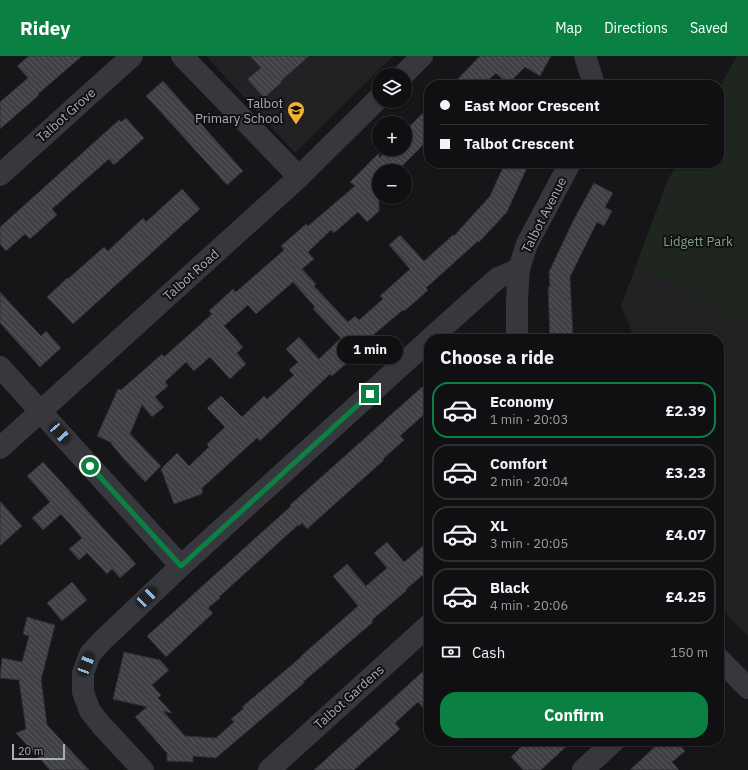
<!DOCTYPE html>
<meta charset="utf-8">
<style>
:root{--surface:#101012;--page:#19191b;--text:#f1f3f6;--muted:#9c9d9f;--line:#303032;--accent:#0b8043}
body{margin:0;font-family:"IBM Plex Sans",sans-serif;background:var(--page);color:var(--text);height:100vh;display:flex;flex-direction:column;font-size:15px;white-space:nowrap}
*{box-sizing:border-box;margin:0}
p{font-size:13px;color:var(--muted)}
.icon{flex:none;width:22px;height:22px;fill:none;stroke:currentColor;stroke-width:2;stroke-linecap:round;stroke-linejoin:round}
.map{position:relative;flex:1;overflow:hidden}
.details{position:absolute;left:424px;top:278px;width:300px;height:412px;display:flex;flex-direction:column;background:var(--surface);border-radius:16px;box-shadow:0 1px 3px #0004,0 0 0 1px var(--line)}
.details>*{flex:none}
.banner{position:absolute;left:424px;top:24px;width:300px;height:88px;border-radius:16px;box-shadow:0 1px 3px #0004,0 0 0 1px var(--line);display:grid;align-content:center;height:88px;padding:0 16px;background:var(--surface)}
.controls{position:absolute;left:372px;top:12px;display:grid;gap:8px}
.controls a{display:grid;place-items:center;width:40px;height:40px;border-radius:50%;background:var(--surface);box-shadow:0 1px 3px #0004,0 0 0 1px var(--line);font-size:20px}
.scale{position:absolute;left:12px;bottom:10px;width:53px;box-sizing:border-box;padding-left:4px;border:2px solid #a8adb8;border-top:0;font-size:11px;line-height:14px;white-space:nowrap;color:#a8adb8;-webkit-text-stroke:3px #111113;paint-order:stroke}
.end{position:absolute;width:18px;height:18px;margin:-9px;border:5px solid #0b8043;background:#fff;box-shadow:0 0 0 2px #fff}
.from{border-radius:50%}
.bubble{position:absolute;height:28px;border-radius:14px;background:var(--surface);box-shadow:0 1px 3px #0004,0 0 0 1px var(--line);font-size:13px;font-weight:800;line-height:28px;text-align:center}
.car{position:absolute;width:12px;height:24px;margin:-12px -6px;border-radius:5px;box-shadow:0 0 3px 1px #0007;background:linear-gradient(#222 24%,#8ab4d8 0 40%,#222 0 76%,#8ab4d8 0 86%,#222 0)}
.banner b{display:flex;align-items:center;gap:14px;height:38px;font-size:15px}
.banner b+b{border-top:1px solid var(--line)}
.banner i{width:10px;height:10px;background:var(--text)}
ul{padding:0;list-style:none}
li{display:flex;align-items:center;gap:12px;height:56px;margin:0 8px 6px;padding:0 8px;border:2px solid var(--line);border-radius:16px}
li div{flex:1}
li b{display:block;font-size:15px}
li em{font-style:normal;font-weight:800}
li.on{border-color:var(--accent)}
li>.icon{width:36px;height:36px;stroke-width:1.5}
h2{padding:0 16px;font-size:18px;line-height:48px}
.pay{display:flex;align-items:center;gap:10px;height:44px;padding:0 16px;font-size:15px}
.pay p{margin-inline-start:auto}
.cta{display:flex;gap:8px;margin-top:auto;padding:8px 16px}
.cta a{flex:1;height:46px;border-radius:16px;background:var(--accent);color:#fff;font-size:16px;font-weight:800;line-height:46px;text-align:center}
header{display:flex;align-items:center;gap:24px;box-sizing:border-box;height:56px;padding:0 20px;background:var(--accent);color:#fff}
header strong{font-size:19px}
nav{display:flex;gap:22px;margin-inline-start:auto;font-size:14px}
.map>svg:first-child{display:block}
.built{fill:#222225}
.green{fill:#1e261f}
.building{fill:url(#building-back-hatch);stroke:#303034}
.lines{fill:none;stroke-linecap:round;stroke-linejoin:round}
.minor{stroke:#37383d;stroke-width:22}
.route{stroke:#0b8043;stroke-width:5}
.labels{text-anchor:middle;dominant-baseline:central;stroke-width:4;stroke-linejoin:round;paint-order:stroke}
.poi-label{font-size:13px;fill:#a8adb8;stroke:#111113;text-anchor:end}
.street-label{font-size:13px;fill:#a8adb8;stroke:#111113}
.park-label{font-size:13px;fill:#7fa381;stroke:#111113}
</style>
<header>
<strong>Ridey</strong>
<nav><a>Map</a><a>Directions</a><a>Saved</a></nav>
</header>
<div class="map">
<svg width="748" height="714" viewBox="0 0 748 714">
<defs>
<pattern id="building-back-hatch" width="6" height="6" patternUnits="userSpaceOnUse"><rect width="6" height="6" fill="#404145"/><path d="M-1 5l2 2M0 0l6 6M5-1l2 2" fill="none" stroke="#595a5e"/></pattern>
</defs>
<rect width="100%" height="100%" fill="#161618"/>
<!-- built -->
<g class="built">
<polygon points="207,0 393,0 295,97 215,10"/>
<polygon points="737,0 748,0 748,580 719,551 719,283 635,283 621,250 667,126 678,107 719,107 719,33"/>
</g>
<!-- green -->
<polygon class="green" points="737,0 748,0 748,265 746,270 637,208 667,126 678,107 719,107 719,33"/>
<!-- building -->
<g class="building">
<polygon points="29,0 82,0 38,38 39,39 0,73 0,46 28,22 17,10"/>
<polygon points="250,0 309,0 281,25 282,26 264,42 247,23 261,12"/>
<polygon points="480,0 551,0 540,20 525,11 508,28 496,17 483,29 452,29"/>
<polygon points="163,25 243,115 227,129 146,40"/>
<polygon points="429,51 429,83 397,115 379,115 379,155 367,166 358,156 334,177 331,174 308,196 314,203 302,213 316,228 314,230 348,266 355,260 359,264 383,243 380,240 410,213 389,189 400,179 424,205 453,179 454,180 490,140 505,107 529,107 507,156 479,186 478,185 426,232 428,234 416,245 404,255 403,254 354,295 357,298 332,320 330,318 260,385 257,382 202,432 202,438 174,448 161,413 177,397 189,410 209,391 207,388 225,371 207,352 221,340 242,361 264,340 267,343 294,319 289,314 298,306 286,293 299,281 319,303 341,282 313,253 315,251 293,226 256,258 248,249 224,270 243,291 237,297 246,308 230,323 210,301 194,315 186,306 165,326 168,330 155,341 164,351 152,361 142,349 130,378 161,410 145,426 123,402 110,386 97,380 118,333 121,334 162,298 164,301 212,258 209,255 233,233 236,236 284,194 281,190 306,168 308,170 355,130 350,126 379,97 379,102 388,93 405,93 405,75"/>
<polygon points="126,62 144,82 114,109 109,103 52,153 57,159 30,183 25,178 6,195 0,188 0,171 119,64 121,66"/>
<polygon points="594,127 613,137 605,151 612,155 604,170 597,166 570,221 573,283 550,283 548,231 550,231 549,216 574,163"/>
<polygon points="182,133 200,153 73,268 47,241 67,222 68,223 104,191 108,195 143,162 146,166"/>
<polygon points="0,236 41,280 46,275 61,292 40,311 0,267"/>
<polygon points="422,331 429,338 429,354 400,380 404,384 383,403 384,404 307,473 302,467 299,470 298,469 219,541 220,542 208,552 213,557 166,601 147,580 291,450 290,449 327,416"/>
<polygon points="43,406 136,508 120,522 112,513 107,518 87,497 79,504 69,493 82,482 61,458 43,474 32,462 50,446 27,420"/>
<polygon points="0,445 22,470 0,490"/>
<polygon points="429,485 429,514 406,533 407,534 372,564 373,566 303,626 304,627 216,702 193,700 193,706 167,705 167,697 135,661 147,651 113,643 124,596 160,604 169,614 152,629 161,639 158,642 172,657 163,655 185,680 216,682 234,666 231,663 244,652 242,651 301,601 301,600 358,550 333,520 347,508 366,530 387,512 374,497 387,486 404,506"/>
<polygon points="72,526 87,544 62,565 47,547"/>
<polygon points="27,561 55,569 41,624 47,669 89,714 50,714 16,677 26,673 19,624 0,622 2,602 22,606 29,580 23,578"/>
<polygon points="429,610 429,658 418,646 395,667 400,673 354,714 314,714"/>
<polygon points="527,685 572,685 541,714 523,714 511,701"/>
<polygon points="661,685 676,685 685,695 672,706 679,714 630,714"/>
</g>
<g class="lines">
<!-- minor -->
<g class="minor">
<polyline points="182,0 299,121"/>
<polyline points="585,0 593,25 592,29"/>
<polyline points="403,19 422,0"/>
<polyline points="0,119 132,0"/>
<polyline points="430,283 490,229 498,222 519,213"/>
<polyline points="517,283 517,244 519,213 527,188 570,107"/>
<polyline points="0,311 181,510"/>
<polyline points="0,392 299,121 379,42"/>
<polyline points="719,603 748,632"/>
<polyline points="143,714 102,670 90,655 83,636 83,617 90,598 103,584 181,510 429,284"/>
<polyline points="269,714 429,569"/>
<polyline points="583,714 614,685"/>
</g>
</g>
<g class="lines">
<!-- route -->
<polyline class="route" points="90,410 181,510 370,338"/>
</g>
<!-- icons -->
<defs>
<symbol id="school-pin" viewBox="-11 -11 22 30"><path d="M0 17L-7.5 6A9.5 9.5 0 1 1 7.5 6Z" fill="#f2b134" stroke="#111113"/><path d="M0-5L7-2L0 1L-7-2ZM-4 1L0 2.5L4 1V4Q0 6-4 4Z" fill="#111"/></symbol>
</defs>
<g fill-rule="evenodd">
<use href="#school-pin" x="286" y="44" width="20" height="27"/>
</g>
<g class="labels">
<!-- poi labels -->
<g class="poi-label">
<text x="283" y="47">Talbot<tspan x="283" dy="15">Primary School</tspan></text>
</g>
<!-- street labels -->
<g class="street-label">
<text transform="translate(66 59) rotate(-42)">Talbot Grove</text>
<text transform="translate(544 159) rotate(-63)">Talbot Avenue</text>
<text transform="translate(191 219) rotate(-42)">Talbot Road</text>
<text transform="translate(349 641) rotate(-42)">Talbot Gardens</text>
</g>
<!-- park labels -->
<g class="park-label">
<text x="698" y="185">Lidgett Park</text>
</g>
</g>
</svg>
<div class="controls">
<a><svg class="icon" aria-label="layers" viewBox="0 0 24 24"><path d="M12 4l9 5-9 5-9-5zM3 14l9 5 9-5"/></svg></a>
<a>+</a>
<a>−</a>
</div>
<div class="scale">20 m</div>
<i class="end from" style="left:90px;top:410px"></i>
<i class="end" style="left:370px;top:338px"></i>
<div class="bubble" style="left:337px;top:280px;width:66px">1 min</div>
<i class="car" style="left:60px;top:377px;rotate:138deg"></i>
<i class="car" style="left:147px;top:541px;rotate:46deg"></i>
<i class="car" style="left:86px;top:608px;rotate:21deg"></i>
<div class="banner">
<b><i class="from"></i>East Moor Crescent</b>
<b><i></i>Talbot Crescent</b>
</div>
<section class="details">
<h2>Choose a ride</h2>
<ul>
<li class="on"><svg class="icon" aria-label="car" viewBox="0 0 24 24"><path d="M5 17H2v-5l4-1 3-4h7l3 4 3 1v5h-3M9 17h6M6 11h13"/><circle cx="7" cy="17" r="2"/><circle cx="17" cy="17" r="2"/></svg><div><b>Economy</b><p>1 min · 20:03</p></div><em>£2.39</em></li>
<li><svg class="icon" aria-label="car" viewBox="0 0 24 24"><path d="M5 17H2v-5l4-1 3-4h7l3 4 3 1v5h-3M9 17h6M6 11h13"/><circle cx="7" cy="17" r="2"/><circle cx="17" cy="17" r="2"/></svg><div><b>Comfort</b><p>2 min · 20:04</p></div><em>£3.23</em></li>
<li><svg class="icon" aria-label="car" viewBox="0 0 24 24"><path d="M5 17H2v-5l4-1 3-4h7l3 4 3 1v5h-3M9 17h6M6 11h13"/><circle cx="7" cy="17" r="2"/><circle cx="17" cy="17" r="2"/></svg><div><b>XL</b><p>3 min · 20:05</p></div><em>£4.07</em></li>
<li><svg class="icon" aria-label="car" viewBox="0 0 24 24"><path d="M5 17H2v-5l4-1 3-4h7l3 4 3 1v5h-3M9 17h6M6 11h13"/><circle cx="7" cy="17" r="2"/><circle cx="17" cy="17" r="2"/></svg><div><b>Black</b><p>4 min · 20:06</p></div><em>£4.25</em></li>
</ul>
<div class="pay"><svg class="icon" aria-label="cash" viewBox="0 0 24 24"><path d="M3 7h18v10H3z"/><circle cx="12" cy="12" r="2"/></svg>Cash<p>150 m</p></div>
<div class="cta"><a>Confirm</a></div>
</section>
</div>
